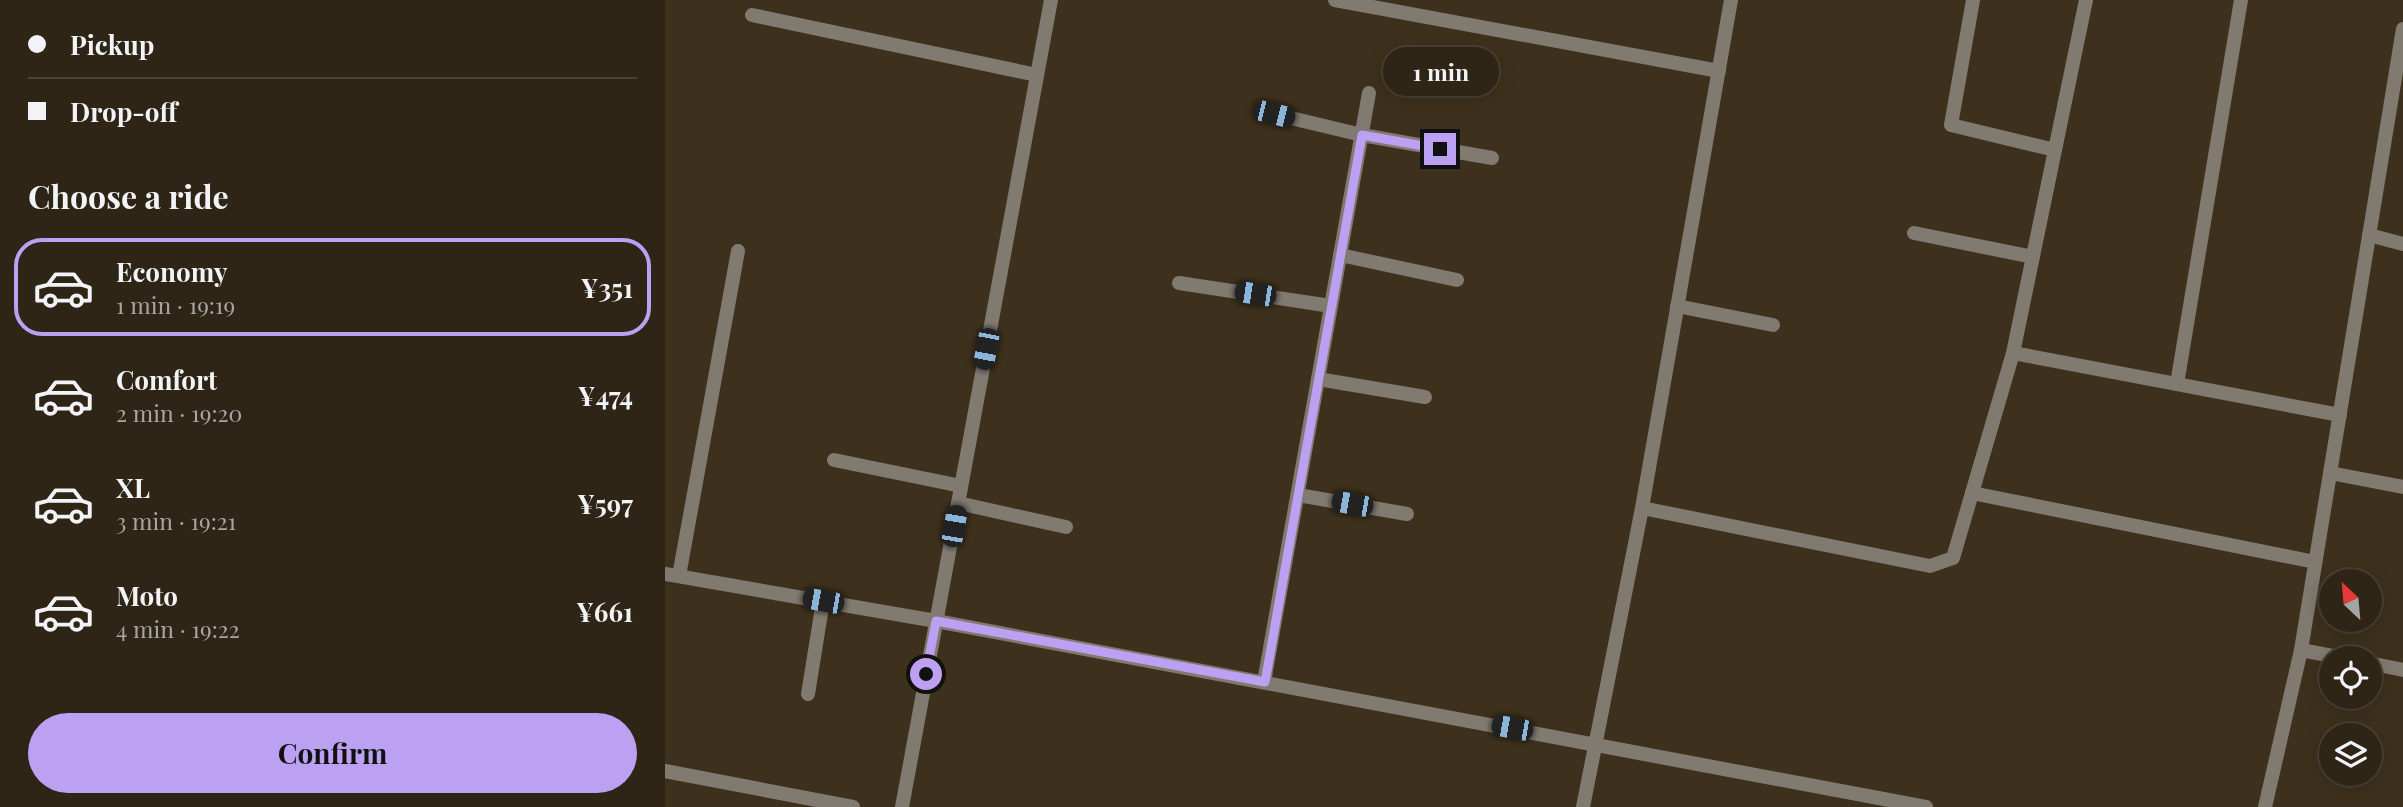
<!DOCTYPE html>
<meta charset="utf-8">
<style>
:root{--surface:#2e2516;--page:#3a3123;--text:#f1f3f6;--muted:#a7a5a1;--line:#494235;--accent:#bca0f2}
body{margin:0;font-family:"Playfair Display",serif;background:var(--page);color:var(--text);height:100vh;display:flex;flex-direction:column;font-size:26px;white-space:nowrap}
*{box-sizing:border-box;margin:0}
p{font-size:23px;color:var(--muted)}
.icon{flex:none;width:38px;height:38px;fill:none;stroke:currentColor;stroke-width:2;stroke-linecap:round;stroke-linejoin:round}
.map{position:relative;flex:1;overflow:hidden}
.details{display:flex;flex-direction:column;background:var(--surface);width:665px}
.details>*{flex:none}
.banner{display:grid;align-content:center;height:154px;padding:0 28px;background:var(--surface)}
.needle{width:46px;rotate:334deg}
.buttons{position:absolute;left:1654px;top:569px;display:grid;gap:14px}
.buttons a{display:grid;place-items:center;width:63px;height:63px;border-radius:50%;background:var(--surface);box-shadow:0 4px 18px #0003,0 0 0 2px var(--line);font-size:35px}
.end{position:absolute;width:32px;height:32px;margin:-16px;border:9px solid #bca0f2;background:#111;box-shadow:0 0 0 4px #111}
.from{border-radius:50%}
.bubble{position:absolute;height:49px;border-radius:24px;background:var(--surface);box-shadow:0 4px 18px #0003,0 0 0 2px var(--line);font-size:23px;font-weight:700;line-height:49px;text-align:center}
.car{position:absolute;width:21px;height:42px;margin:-21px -10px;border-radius:9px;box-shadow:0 0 5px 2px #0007;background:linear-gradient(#222 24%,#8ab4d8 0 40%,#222 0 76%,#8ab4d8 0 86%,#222 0)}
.banner b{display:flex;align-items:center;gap:24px;height:66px;font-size:26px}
.banner b+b{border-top:2px solid var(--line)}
.banner i{width:18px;height:18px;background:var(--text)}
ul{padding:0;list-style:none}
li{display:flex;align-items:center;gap:21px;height:98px;margin:0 14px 10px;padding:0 14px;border:4px solid transparent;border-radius:28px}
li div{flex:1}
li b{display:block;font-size:26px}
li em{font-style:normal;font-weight:700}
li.active{border-color:var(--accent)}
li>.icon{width:63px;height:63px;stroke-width:1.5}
h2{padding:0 28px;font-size:32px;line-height:84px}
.action{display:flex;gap:14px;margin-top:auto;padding:14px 28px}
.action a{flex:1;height:80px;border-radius:42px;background:var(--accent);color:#111;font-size:28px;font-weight:700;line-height:80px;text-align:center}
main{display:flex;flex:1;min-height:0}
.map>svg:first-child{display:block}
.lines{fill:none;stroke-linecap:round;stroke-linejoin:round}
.lane{stroke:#807a70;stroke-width:14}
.street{stroke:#807a70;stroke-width:14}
.route{stroke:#bca0f2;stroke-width:9}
</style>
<main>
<section class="details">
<div class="banner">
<b><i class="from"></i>Pickup</b>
<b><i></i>Drop-off</b>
</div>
<h2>Choose a ride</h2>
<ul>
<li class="active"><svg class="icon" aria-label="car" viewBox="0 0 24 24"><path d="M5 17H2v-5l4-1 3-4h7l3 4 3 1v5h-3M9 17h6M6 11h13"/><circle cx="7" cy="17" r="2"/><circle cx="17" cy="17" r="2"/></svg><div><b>Economy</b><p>1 min · 19:19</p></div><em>¥351</em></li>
<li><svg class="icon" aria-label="car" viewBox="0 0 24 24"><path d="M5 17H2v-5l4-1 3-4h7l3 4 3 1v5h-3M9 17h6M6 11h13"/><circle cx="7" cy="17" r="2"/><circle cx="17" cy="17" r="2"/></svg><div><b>Comfort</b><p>2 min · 19:20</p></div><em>¥474</em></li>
<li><svg class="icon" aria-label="car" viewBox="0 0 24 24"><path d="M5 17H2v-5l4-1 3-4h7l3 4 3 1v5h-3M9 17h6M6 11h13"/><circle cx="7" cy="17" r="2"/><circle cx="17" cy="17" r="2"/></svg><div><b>XL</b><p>3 min · 19:21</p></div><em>¥597</em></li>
<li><svg class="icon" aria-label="car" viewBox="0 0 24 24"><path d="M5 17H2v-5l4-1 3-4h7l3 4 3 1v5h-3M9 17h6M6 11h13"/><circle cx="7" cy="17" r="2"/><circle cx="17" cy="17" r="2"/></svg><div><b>Moto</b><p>4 min · 19:22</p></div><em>¥661</em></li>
</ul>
<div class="action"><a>Confirm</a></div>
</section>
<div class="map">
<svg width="1738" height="807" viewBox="0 0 1738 807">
<rect width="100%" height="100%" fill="#3d311d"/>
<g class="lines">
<!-- lane -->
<g class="lane">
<polyline points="87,15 372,75"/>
<polyline points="609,114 697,135 827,158"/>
<polyline points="1249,233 1368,257"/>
<polyline points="675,255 792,280"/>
<polyline points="514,283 666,306"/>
<polyline points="1012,306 1108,325"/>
<polyline points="653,379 760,397"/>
<polyline points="169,460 296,486"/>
<polyline points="633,495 742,514"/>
<polyline points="293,503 401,527"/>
<polyline points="14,576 73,251"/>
</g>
<!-- street -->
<g class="street">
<polyline points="670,0 1054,71"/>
<polyline points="1308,0 1286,125 1390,150"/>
<polyline points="1704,235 1738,244"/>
<polyline points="1348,353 1675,415"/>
<polyline points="1512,384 1576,0"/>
<polyline points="1665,473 1738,487"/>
<polyline points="1307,493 1650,562"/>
<polyline points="977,508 1265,566 1288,558 1348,353 1421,0"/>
<polyline points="0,574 271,621 1261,807"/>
<polyline points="1636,650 1678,658"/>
<polyline points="1704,663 1738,670"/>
<polyline points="599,682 704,93"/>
<polyline points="143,694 158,601"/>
<polyline points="0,771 188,807"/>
<polyline points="237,807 386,0"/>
<polyline points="918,807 977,508 1066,0"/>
<polyline points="1600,807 1636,650 1738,29"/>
</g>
</g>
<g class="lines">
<!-- route -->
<polyline class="route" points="261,674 271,621 600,682 697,135 775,149"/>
</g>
</svg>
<div class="buttons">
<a><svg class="needle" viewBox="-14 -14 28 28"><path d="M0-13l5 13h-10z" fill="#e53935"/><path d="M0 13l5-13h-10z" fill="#a7a5a1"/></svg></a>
<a><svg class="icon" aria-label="locate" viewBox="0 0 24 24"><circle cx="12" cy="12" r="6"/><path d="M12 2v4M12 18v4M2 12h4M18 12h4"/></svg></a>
<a><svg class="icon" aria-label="layers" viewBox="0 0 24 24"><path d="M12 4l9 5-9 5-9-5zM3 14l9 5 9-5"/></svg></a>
</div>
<i class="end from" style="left:261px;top:674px"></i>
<i class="end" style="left:775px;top:149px"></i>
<div class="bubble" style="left:718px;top:47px;width:116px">1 min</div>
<i class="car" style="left:609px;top:114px;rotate:104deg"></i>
<i class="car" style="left:590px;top:294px;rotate:279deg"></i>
<i class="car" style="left:321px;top:349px;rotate:191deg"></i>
<i class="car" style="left:687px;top:504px;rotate:280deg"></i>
<i class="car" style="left:289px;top:526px;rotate:10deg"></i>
<i class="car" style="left:158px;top:601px;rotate:280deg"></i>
<i class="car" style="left:847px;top:728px;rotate:280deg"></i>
</div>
</main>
